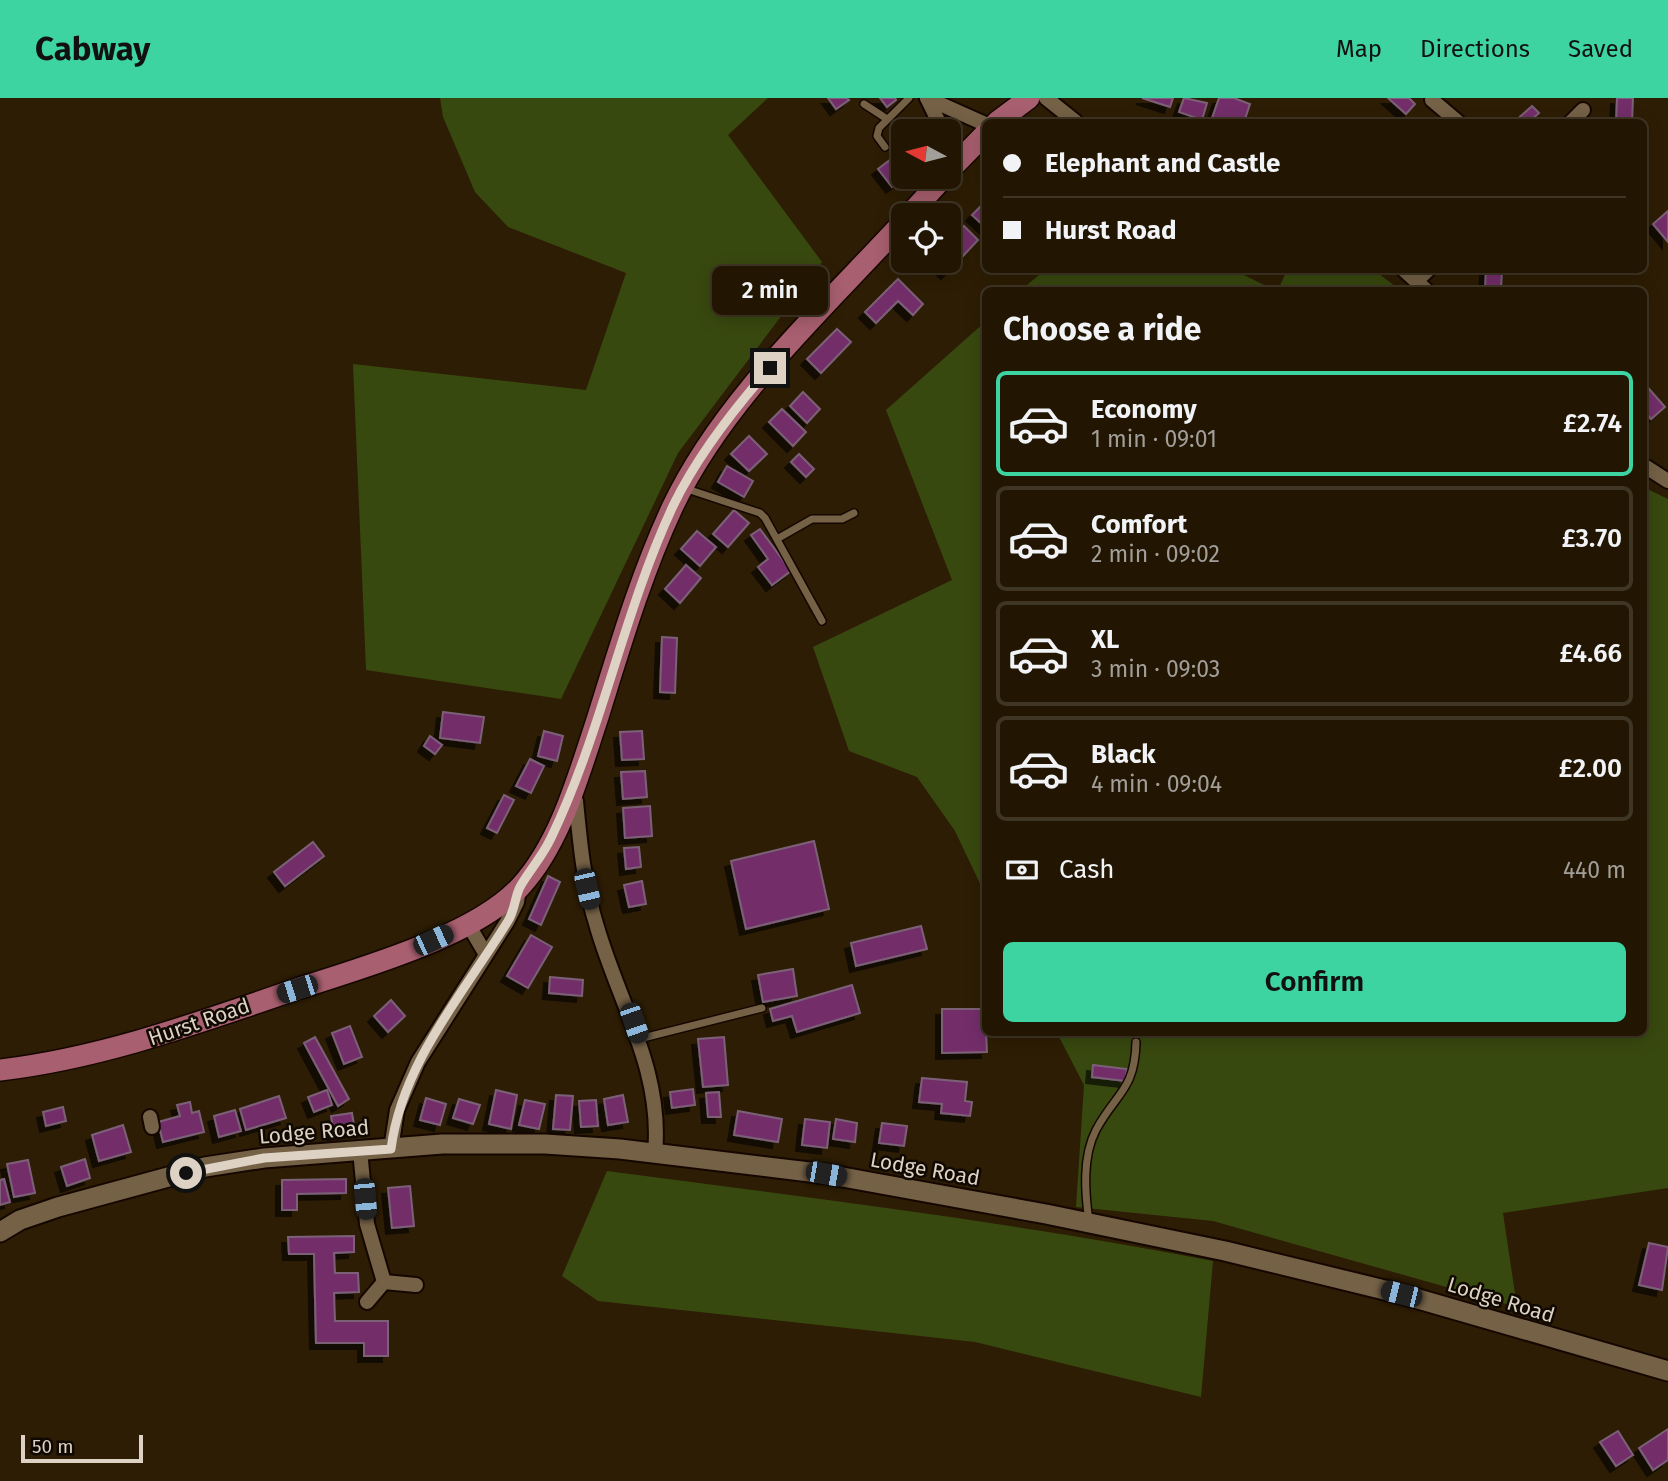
<!DOCTYPE html>
<meta charset="utf-8">
<style>
:root{--surface:#221603;--page:#2e2312;--text:#f1f3f6;--muted:#a29f9a;--line:#3f3525;--accent:#3ed4a2}
body{margin:0;font-family:"Fira Sans",sans-serif;background:var(--page);color:var(--text);height:100vh;display:flex;flex-direction:column;font-size:26px;white-space:nowrap}
*{box-sizing:border-box;margin:0}
p{font-size:23px;color:var(--muted)}
.icon{flex:none;width:38px;height:38px;fill:none;stroke:currentColor;stroke-width:2;stroke-linecap:round;stroke-linejoin:round}
.map{position:relative;flex:1;overflow:hidden}
.side{position:absolute;left:982px;top:189px;width:665px;height:749px;display:flex;flex-direction:column;background:var(--surface);border-radius:10px;box-shadow:0 4px 18px #0003,0 0 0 2px var(--line)}
.side>*{flex:none}
.hud{position:absolute;left:982px;top:21px;width:665px;height:154px;border-radius:10px;box-shadow:0 4px 18px #0003,0 0 0 2px var(--line);display:grid;align-content:center;height:154px;padding:0 21px;background:var(--surface)}
.needle{width:46px;rotate:277deg}
.fabs{position:absolute;left:891px;top:21px;display:grid;gap:14px}
.fabs a{display:grid;place-items:center;width:70px;height:70px;border-radius:10px;background:var(--surface);box-shadow:0 4px 18px #0003,0 0 0 2px var(--line);font-size:35px}
.scale{position:absolute;left:21px;bottom:18px;width:122px;box-sizing:border-box;padding-left:7px;border:4px solid #ddd2c4;border-top:0;font-size:19px;line-height:24px;white-space:nowrap;color:#ddd2c4;-webkit-text-stroke:5px #100902;paint-order:stroke}
.end{position:absolute;width:32px;height:32px;margin:-16px;border:9px solid #ddd2c4;background:#111;box-shadow:0 0 0 4px #111}
.from{border-radius:50%}
.bubble{position:absolute;height:49px;border-radius:10px;background:var(--surface);box-shadow:0 4px 18px #0003,0 0 0 2px var(--line);font-size:23px;font-weight:600;line-height:49px;text-align:center}
.car{position:absolute;width:21px;height:42px;margin:-21px -10px;border-radius:9px;box-shadow:0 0 5px 2px #0007;background:linear-gradient(#222 24%,#8ab4d8 0 40%,#222 0 76%,#8ab4d8 0 86%,#222 0)}
.hud b{display:flex;align-items:center;gap:24px;height:66px;font-size:26px}
.hud b+b{border-top:2px solid var(--line)}
.hud i{width:18px;height:18px;background:var(--text)}
ul{padding:0;list-style:none}
li{display:flex;align-items:center;gap:21px;height:105px;margin:0 14px 10px;padding:0 7px;border:4px solid var(--line);border-radius:10px}
li div{flex:1}
li b{display:block;font-size:26px}
li em{font-style:normal;font-weight:600}
li.selected{border-color:var(--accent)}
li>.icon{width:63px;height:63px;stroke-width:1.5}
h2{padding:0 21px;font-size:32px;line-height:84px}
.pay{display:flex;align-items:center;gap:18px;height:77px;padding:0 21px;font-size:26px}
.pay p{margin-inline-start:auto}
.cta{display:flex;gap:14px;margin-top:auto;padding:14px 21px}
.cta a{flex:1;height:80px;border-radius:10px;background:var(--accent);color:#111;font-size:28px;font-weight:600;line-height:80px;text-align:center}
header{display:flex;align-items:center;gap:42px;box-sizing:border-box;height:98px;padding:0 35px;background:var(--accent);color:#111}
header strong{font-size:33px}
nav{display:flex;gap:38px;margin-inline-start:auto;font-size:24px}
.map>svg:first-child{display:block}
.green{fill:#38490f}
.building{fill:#732f6b;stroke:#7b6177;stroke-width:2;filter:url(#shadow)}
.lines{fill:none;stroke-linecap:round;stroke-linejoin:round}
.lane-casing{stroke:#150700;stroke-width:10}
.street-casing{stroke:#150700;stroke-width:18}
.secondary-casing{stroke:#150700;stroke-width:23}
.primary-casing{stroke:#150700;stroke-width:24}
.lane{stroke:#746146;stroke-width:7}
.street{stroke:#746146;stroke-width:14}
.secondary{stroke:#746146;stroke-width:19}
.primary{stroke:#a85f6f;stroke-width:21}
.route{stroke:#ddd2c4;stroke-width:9}
.labels{text-anchor:middle;dominant-baseline:central;stroke-width:5;stroke-linejoin:round;paint-order:stroke}
.street-label{font-size:21px;fill:#ddd2c4;stroke:#100902}
</style>
<header>
<strong>Cabway</strong>
<nav><a>Map</a><a>Directions</a><a>Saved</a></nav>
</header>
<div class="map">
<svg width="1668" height="1383" viewBox="0 0 1668 1383">
<defs>
<filter id="shadow"><feDropShadow dx="-6" dy="6" stdDeviation="0" flood-color="#0009"/></filter>
</defs>
<rect width="100%" height="100%" fill="#2d1d04"/>
<!-- green -->
<g class="green">
<polygon points="440,0 768,0 728,37 822,164 678,355 561,601 366,572 353,266 586,292 626,175 508,129 475,94 443,19"/>
<polygon points="1045,172 1234,172 1274,192 1021,192"/>
<polygon points="1287,172 1374,172 1400,192 1278,192"/>
<polygon points="985,224 985,796 955,733 917,679 849,653 813,549 952,482 886,312"/>
<polygon points="1643,389 1668,401 1668,1090 1503,1115 1517,1209 1213,1123 1076,1109 1084,987 1057,935 1643,934"/>
<path d="M607,1073c203,27 405,51 606,90l-12,136 -226,-55 -377,-41 -36,-25z"/>
</g>
<!-- building -->
<g class="building">
<polygon points="828,0 847,0 849,2 836,11"/>
<polygon points="880,0 895,0 896,2 887,9"/>
<polygon points="1142,0 1173,0 1170,9"/>
<polygon points="1184,0 1207,5 1202,22 1179,14"/>
<polygon points="1219,0 1234,0 1250,6 1244,24 1211,23"/>
<polygon points="1388,0 1409,0 1415,6 1406,16"/>
<polygon points="1617,0 1633,0 1632,24 1616,24"/>
<polygon points="1532,8 1539,15 1529,24 1514,24"/>
<polygon points="903,52 903,79 906,79 892,89 878,71"/>
<polygon points="985,104 985,129 972,117"/>
<polygon points="1668,113 1668,144 1653,126"/>
<polygon points="964,128 978,142 947,175 934,163 948,163 948,144"/>
<polygon points="1486,172 1502,172 1501,192 1485,192"/>
<polygon points="898,181 923,206 913,217 898,203 876,225 865,214"/>
<polygon points="837,231 851,244 821,275 807,261"/>
<polygon points="1643,284 1665,309 1651,321 1643,312"/>
<polygon points="803,294 820,311 807,325 790,308"/>
<polygon points="782,311 806,334 793,348 769,324"/>
<polygon points="749,338 767,356 749,373 731,356"/>
<polygon points="799,356 814,371 806,379 791,364"/>
<polygon points="727,368 753,383 744,399 718,384"/>
<polygon points="734,412 749,425 728,449 713,436"/>
<polygon points="760,431 791,473 772,487 758,469 768,461 751,437"/>
<polygon points="697,433 716,449 700,468 681,451"/>
<polygon points="686,467 701,480 680,505 665,491"/>
<polygon points="662,539 677,540 675,595 660,594"/>
<polygon points="443,614 484,619 480,645 440,640"/>
<polygon points="544,633 563,638 557,663 538,658"/>
<polygon points="642,633 644,661 622,662 620,634"/>
<polygon points="430,638 442,647 435,656 424,648"/>
<polygon points="530,661 544,668 531,695 516,688"/>
<polygon points="645,673 647,699 623,701 621,674"/>
<polygon points="504,697 514,702 497,735 487,730"/>
<polygon points="650,708 652,738 625,740 623,710"/>
<polygon points="814,743 829,811 746,831 731,763"/>
<polygon points="313,744 324,758 285,788 274,774"/>
<polygon points="639,749 641,769 626,771 624,750"/>
<polygon points="548,778 560,784 541,827 529,821"/>
<polygon points="642,783 646,806 629,809 624,787"/>
<polygon points="921,828 927,851 856,868 851,845"/>
<polygon points="531,837 552,849 528,890 507,878"/>
<polygon points="793,871 797,898 763,904 758,877"/>
<polygon points="550,879 583,882 582,898 549,895"/>
<polygon points="852,887 860,915 797,934 792,918 773,923 770,911"/>
<polygon points="391,902 405,918 388,934 374,918"/>
<polygon points="942,911 985,911 987,954 942,955"/>
<polygon points="350,928 362,959 344,966 332,935"/>
<polygon points="315,939 349,1001 338,1008 304,945"/>
<polygon points="724,939 728,987 703,989 698,941"/>
<polygon points="1093,967 1127,971 1125,983 1092,979"/>
<polygon points="922,980 967,984 965,1003 972,1004 970,1018 941,1015 942,1006 919,1004"/>
<polygon points="693,991 695,1007 672,1010 670,994"/>
<polygon points="327,992 332,1007 314,1014 308,999"/>
<polygon points="496,992 517,997 511,1031 489,1026"/>
<polygon points="719,994 721,1019 708,1019 706,995"/>
<polygon points="556,997 573,998 570,1032 553,1031"/>
<polygon points="623,997 628,1024 608,1027 604,1001"/>
<polygon points="279,998 286,1020 246,1032 240,1011"/>
<polygon points="426,1000 446,1006 440,1027 420,1022"/>
<polygon points="459,1001 480,1007 473,1026 453,1020"/>
<polygon points="525,1002 545,1006 539,1031 519,1027"/>
<polygon points="596,1002 598,1028 581,1029 579,1003"/>
<polygon points="190,1004 192,1015 199,1013 204,1034 163,1044 158,1024 180,1018 177,1007"/>
<polygon points="63,1009 66,1023 46,1028 43,1014"/>
<polygon points="235,1012 241,1033 219,1039 214,1018"/>
<polygon points="738,1013 782,1021 778,1044 734,1037"/>
<polygon points="352,1015 355,1033 334,1036 331,1018"/>
<polygon points="805,1021 830,1024 827,1050 802,1047"/>
<polygon points="836,1021 857,1025 855,1044 833,1041"/>
<polygon points="882,1025 907,1028 904,1048 879,1045"/>
<polygon points="123,1027 131,1054 99,1063 92,1037"/>
<polygon points="85,1061 90,1080 67,1088 61,1069"/>
<polygon points="28,1062 35,1095 14,1099 7,1066"/>
<polygon points="4,1081 10,1104 0,1107 0,1082"/>
<polygon points="346,1081 346,1095 297,1096 297,1112 282,1112 282,1082"/>
<polygon points="410,1088 414,1128 392,1130 388,1090"/>
<polygon points="354,1138 354,1154 334,1155 335,1175 358,1175 359,1194 334,1195 335,1223 388,1223 388,1258 364,1258 364,1245 316,1245 314,1156 289,1156 288,1139"/>
<polygon points="1649,1145 1668,1149 1662,1192 1639,1187"/>
<polygon points="1668,1331 1668,1362 1653,1372 1639,1350"/>
<polygon points="1618,1333 1633,1357 1616,1368 1600,1344"/>
</g>
<g class="lines">
<defs>
<g id="lane">
<polyline points="864,6 887,21"/>
<polyline points="885,49 877,38 879,30 909,0"/>
<polyline points="684,390 760,415 765,420 822,523"/>
<polyline points="777,441 812,421 842,421 854,415"/>
<polyline points="639,941 762,910"/>
<path d="M1089,1124c-4,-29 -7,-65 7,-92 20,-37 39,-40 40,-88"/>
</g>
<g id="street">
<polyline points="927,0 985,26"/>
<polyline points="927,0 943,33"/>
<polyline points="1046,0 1076,24"/>
<polyline points="1434,0 1432,2 1458,24"/>
<polyline points="1571,24 1583,12"/>
<polyline points="948,44 958,64"/>
<polyline points="1404,172 1426,192"/>
<polyline points="1416,183 1428,172"/>
<polyline points="1643,367 1668,383"/>
<path d="M571,696l5,7c4,42 8,85 21,126 22,76 66,144 58,226"/>
<polyline points="468,826 485,855"/>
<polyline points="150,1019 152,1029"/>
<polyline points="391,1051 397,1012 418,964 507,824 517,804 519,790"/>
<polyline points="360,1052 367,1126 384,1184 367,1204"/>
<polyline points="384,1184 416,1187"/>
</g>
<polyline id="secondary" points="0,1134 20,1122 58,1109 205,1069 264,1060 442,1046 545,1046 620,1051 826,1076 1046,1116 1225,1153 1401,1196 1668,1273"/>
<g id="primary">
<polyline points="997,24 1029,0"/>
<polyline points="948,74 985,36"/>
<polyline points="909,117 944,79"/>
<path d="M0,972c103,-12 200,-48 297,-81 64,-21 179,-53 224,-103 39,-43 57,-109 75,-163 23,-73 44,-146 76,-215 50,-107 152,-200 231,-286"/>
</g>
</defs>
<!-- lane casing -->
<use href="#lane" class="lane-casing"/>
<!-- street casing -->
<use href="#street" class="street-casing"/>
<!-- secondary casing -->
<use href="#secondary" class="secondary-casing"/>
<!-- primary casing -->
<use href="#primary" class="primary-casing"/>
<!-- lane -->
<use href="#lane" class="lane"/>
<!-- street -->
<use href="#street" class="street"/>
<!-- secondary -->
<use href="#secondary" class="secondary"/>
<!-- primary -->
<use href="#primary" class="primary"/>
</g>
<g class="lines">
<!-- route -->
<path class="route" d="M186,1075l78,-15 127,-9c11,-86 72,-155 117,-228 7,-11 7,-25 12,-34 9,-16 22,-30 31,-49 51,-106 72,-225 122,-332 24,-50 60,-96 97,-138"/>
</g>
<g class="labels">
<!-- street labels -->
<g class="street-label">
<text transform="translate(199 924) rotate(-19)">Hurst Road</text>
<text transform="translate(314 1034) rotate(-5)">Lodge Road</text>
<text transform="translate(925 1071) rotate(10)">Lodge Road</text>
<text transform="translate(1501 1202) rotate(17)">Lodge Road</text>
</g>
</g>
</svg>
<div class="fabs">
<a><svg class="needle" viewBox="-14 -14 28 28"><path d="M0-13l5 13h-10z" fill="#e53935"/><path d="M0 13l5-13h-10z" fill="#a29f9a"/></svg></a>
<a><svg class="icon" aria-label="locate" viewBox="0 0 24 24"><circle cx="12" cy="12" r="6"/><path d="M12 2v4M12 18v4M2 12h4M18 12h4"/></svg></a>
</div>
<div class="scale">50 m</div>
<i class="end from" style="left:186px;top:1075px"></i>
<i class="end" style="left:770px;top:270px"></i>
<div class="bubble" style="left:712px;top:168px;width:116px">2 min</div>
<i class="car" style="left:587px;top:791px;rotate:167deg"></i>
<i class="car" style="left:433px;top:842px;rotate:65deg"></i>
<i class="car" style="left:297px;top:891px;rotate:252deg"></i>
<i class="car" style="left:634px;top:925px;rotate:161deg"></i>
<i class="car" style="left:826px;top:1076px;rotate:100deg"></i>
<i class="car" style="left:365px;top:1101px;rotate:175deg"></i>
<i class="car" style="left:1401px;top:1196px;rotate:284deg"></i>
<div class="hud">
<b><i class="from"></i>Elephant and Castle</b>
<b><i></i>Hurst Road</b>
</div>
<section class="side">
<h2>Choose a ride</h2>
<ul>
<li class="selected"><svg class="icon" aria-label="car" viewBox="0 0 24 24"><path d="M5 17H2v-5l4-1 3-4h7l3 4 3 1v5h-3M9 17h6M6 11h13"/><circle cx="7" cy="17" r="2"/><circle cx="17" cy="17" r="2"/></svg><div><b>Economy</b><p>1 min · 09:01</p></div><em>£2.74</em></li>
<li><svg class="icon" aria-label="car" viewBox="0 0 24 24"><path d="M5 17H2v-5l4-1 3-4h7l3 4 3 1v5h-3M9 17h6M6 11h13"/><circle cx="7" cy="17" r="2"/><circle cx="17" cy="17" r="2"/></svg><div><b>Comfort</b><p>2 min · 09:02</p></div><em>£3.70</em></li>
<li><svg class="icon" aria-label="car" viewBox="0 0 24 24"><path d="M5 17H2v-5l4-1 3-4h7l3 4 3 1v5h-3M9 17h6M6 11h13"/><circle cx="7" cy="17" r="2"/><circle cx="17" cy="17" r="2"/></svg><div><b>XL</b><p>3 min · 09:03</p></div><em>£4.66</em></li>
<li><svg class="icon" aria-label="car" viewBox="0 0 24 24"><path d="M5 17H2v-5l4-1 3-4h7l3 4 3 1v5h-3M9 17h6M6 11h13"/><circle cx="7" cy="17" r="2"/><circle cx="17" cy="17" r="2"/></svg><div><b>Black</b><p>4 min · 09:04</p></div><em>£2.00</em></li>
</ul>
<div class="pay"><svg class="icon" aria-label="cash" viewBox="0 0 24 24"><path d="M3 7h18v10H3z"/><circle cx="12" cy="12" r="2"/></svg>Cash<p>440 m</p></div>
<div class="cta"><a>Confirm</a></div>
</section>
</div>
